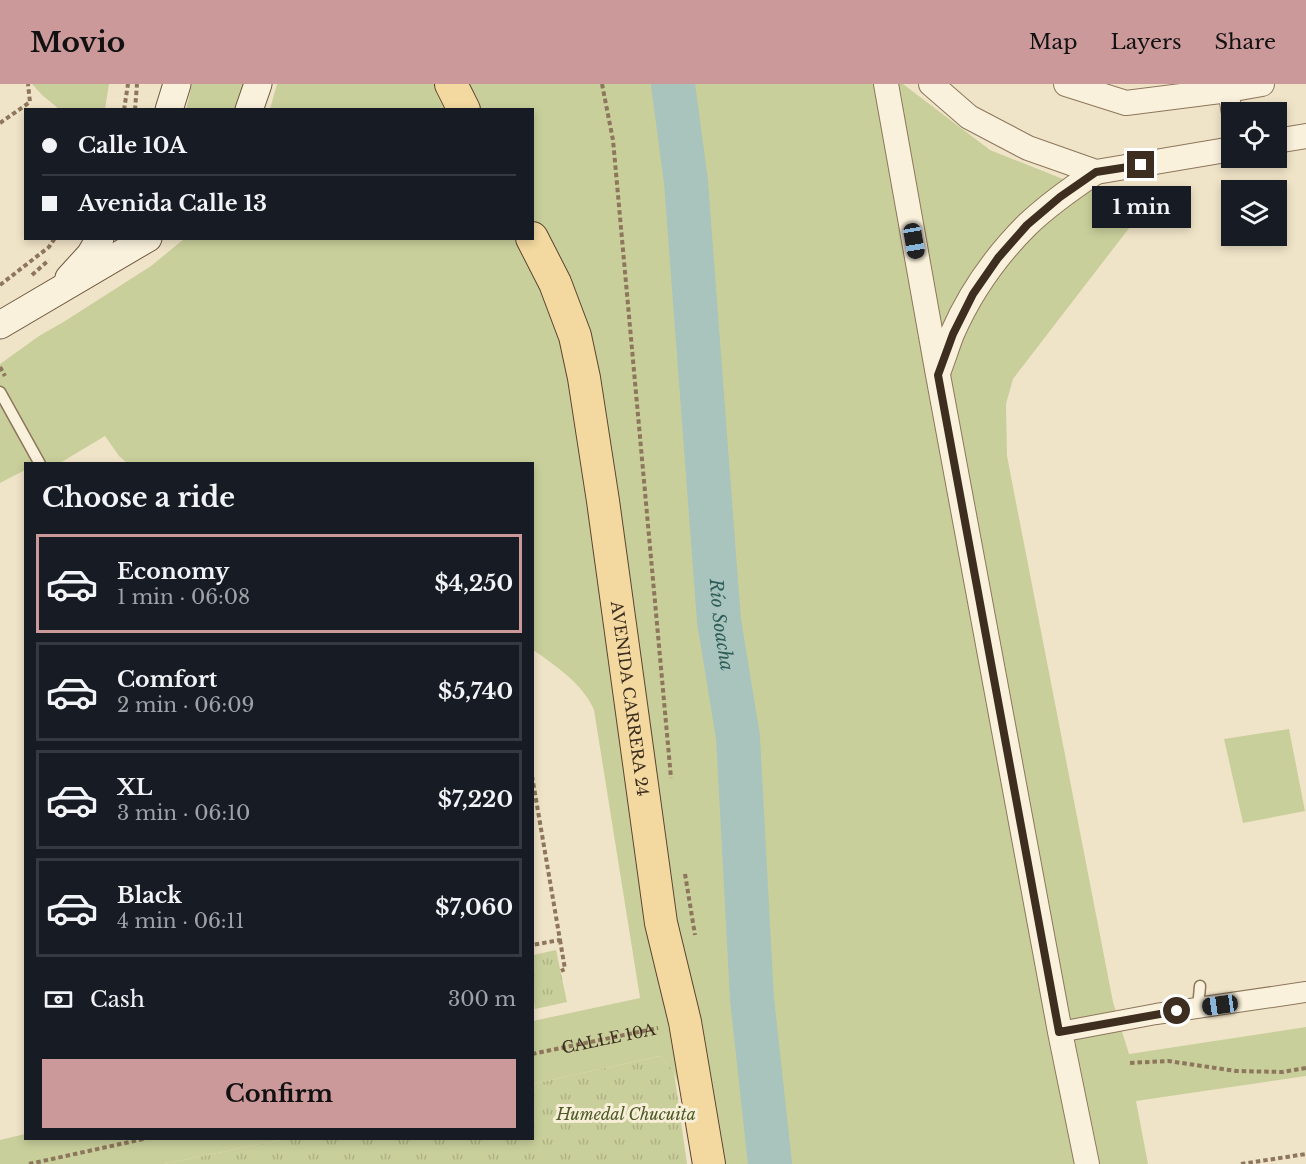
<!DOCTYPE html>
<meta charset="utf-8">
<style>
:root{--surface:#171b24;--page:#242831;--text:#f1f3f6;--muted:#9ea1a6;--line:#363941;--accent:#cc999b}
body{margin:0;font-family:"Libre Baskerville",serif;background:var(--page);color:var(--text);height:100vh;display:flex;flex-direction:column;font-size:22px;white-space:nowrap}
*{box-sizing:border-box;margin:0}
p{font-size:20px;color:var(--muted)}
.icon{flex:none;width:33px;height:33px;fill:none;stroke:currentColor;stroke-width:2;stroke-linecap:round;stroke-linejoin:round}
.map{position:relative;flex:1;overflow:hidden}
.side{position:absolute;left:24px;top:378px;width:510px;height:678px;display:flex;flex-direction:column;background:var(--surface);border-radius:0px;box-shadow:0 3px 9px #0003}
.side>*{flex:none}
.guide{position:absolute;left:24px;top:24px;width:510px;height:132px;border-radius:0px;box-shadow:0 3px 9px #0003;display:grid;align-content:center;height:132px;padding:0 18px;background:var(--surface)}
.buttons{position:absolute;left:1221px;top:18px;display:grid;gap:12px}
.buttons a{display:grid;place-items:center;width:66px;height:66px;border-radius:0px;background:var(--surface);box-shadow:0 3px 9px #0003;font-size:30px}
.end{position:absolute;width:27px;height:27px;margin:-14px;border:8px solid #3d2e20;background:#fff;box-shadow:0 0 0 3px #fff}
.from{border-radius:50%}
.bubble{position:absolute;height:42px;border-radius:0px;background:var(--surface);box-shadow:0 3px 9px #0003;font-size:20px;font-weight:800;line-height:42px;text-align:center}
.car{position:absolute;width:18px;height:36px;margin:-18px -9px;border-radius:8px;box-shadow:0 0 4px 2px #0007;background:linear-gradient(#222 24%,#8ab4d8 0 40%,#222 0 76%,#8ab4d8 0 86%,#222 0)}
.guide b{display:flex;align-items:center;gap:21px;height:57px;font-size:22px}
.guide b+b{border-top:2px solid var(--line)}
.guide i{width:15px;height:15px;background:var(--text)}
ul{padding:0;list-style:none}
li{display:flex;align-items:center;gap:18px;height:99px;margin:0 12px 9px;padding:0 6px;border:3px solid var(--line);border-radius:0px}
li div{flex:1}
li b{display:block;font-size:22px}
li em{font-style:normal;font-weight:800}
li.active{border-color:var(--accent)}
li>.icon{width:54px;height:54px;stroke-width:1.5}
h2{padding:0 18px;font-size:27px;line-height:72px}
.pay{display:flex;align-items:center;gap:15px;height:66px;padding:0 18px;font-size:22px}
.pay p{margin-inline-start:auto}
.primary-button{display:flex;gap:12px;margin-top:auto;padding:12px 18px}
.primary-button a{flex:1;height:69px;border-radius:0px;background:var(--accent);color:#111;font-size:24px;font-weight:800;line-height:69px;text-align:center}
header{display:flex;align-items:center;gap:36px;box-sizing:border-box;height:84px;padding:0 30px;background:var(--accent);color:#111}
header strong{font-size:28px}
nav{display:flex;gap:33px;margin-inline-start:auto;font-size:21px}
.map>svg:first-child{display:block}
.grass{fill:#c9cf9b}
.park{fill:url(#park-tufts)}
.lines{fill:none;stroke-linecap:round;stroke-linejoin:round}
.river{stroke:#a9c4bc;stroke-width:44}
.service-casing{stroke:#8d765c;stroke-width:13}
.minor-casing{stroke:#8d765c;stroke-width:22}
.tertiary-casing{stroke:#8d765c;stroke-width:26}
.secondary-casing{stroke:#6f573f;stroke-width:29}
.primary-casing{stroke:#5b4430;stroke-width:34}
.path{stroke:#8d765c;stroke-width:4;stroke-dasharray:4.5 3;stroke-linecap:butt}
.service{stroke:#faf1dc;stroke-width:10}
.minor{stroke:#faf1dc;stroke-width:20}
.tertiary{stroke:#faf1dc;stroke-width:24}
.secondary{stroke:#faf1dc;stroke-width:27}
.primary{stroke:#f3d9a0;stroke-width:32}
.route{stroke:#3d2e20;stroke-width:8}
.labels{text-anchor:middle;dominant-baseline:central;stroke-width:6;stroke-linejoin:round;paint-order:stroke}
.street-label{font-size:16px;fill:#3d2e20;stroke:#f7eed8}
.park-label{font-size:16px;font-style:italic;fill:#4d5a26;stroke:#f7eed8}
.water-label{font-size:18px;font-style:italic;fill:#2f5d5a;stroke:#f7eed8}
</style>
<header>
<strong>Movio</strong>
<nav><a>Map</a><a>Layers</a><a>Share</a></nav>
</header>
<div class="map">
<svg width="1306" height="1080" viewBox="0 0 1306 1080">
<defs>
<pattern id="park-tufts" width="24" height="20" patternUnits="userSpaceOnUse" patternTransform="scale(1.5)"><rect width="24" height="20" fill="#c9cf9b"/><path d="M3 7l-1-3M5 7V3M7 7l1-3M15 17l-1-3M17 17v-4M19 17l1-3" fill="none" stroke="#aeb285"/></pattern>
</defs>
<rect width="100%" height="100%" fill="#f0e4c8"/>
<!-- grass -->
<g class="grass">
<polygon points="32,0 109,0 105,25 59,25 42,11"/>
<polygon points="192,0 248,0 239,25 186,26"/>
<path d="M277,0h626l87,66 103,41 60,6 -140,182 -7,25 1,52 106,546 16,52 177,-27v49l-170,25 12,63h-443l-31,-92 -14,-16 -127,28v-63l107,-23 -46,-288c-10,-25 -39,-45 -61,-60l-1,-186 -405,-1 -8,-7 -14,-20 -45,27 -34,1 -1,6 -25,13v-119l39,-28 26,-15 86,-55 33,-27 348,-1v-128l-262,-1z"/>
<polygon points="1289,645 1305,727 1243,739 1224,655"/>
<polygon points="25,1050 26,1054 285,1055 164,1080 0,1080 0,1056"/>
</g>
<!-- park -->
<g class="park">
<polygon points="556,866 567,918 535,925 533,910 533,871"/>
<polygon points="660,972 674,988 687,1080 164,1080 285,1055 532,1054 533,1000"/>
</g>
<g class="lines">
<!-- river -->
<path class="river" id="s1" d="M673,0l13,98 33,439 19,116 14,262 18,165"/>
<defs>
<g id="service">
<polyline points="0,308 40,380"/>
<polyline points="1198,924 1200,902"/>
</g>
<g id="minor">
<polyline points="1227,0 1232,30"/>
<polyline points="1060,948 1156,930 1306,908"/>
</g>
<g id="tertiary">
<polyline points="886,0 938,291 1060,948 1087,1080"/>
<polyline points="931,0 969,33 1028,64 1096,88 1232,65"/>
<polyline points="1066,0 1126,19 1228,6 1262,0"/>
<polyline points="1276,57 1306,52"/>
<path d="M938,289c5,-13 9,-26 14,-39 17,-39 44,-78 75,-109 21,-20 45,-37 69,-53"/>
</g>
<g id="secondary">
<polyline points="169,26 177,0"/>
<polyline points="249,26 258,0"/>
<polyline points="69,194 90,171 100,154"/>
<polyline points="0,241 148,154"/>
</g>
<g id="primary">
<polyline points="451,0 464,26"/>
<path id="s3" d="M532,154l23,45 20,53 9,42 19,123 58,422 24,99 24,142"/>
</g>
</defs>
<!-- service casing -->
<use href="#service" class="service-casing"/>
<!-- minor casing -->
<use href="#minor" class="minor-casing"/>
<!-- tertiary casing -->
<use href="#tertiary" class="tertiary-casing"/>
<!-- secondary casing -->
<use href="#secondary" class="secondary-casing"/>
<!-- primary casing -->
<use href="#primary" class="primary-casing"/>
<!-- path -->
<g class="path">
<polyline points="602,0 613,56 671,694"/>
<polyline points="124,26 128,0"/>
<polyline points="135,26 137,0"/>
<polyline points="0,39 30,18 28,0"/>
<polyline points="32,191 49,176"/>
<polyline points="0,201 49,163 55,154"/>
<polyline points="0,283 5,292"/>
<polyline points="532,692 560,856 532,861"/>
<polyline points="685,790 695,851"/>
<polyline points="560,856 565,885 561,887"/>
<path id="s2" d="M532,970l126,-26"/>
<polyline points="1130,979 1168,977 1236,987 1282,988 1306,984"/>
<polyline points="29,1080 148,1054"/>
<polyline points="1241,1080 1306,1070"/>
</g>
<!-- service -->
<use href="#service" class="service"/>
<!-- minor -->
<use href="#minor" class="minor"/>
<!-- tertiary -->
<use href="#tertiary" class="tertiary"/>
<!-- secondary -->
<use href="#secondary" class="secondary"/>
<!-- primary -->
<use href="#primary" class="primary"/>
</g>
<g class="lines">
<!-- route -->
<polyline class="route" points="1141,81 1096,88 1060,113 1027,141 998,174 973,210 953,250 938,291 1059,948 1177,927"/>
</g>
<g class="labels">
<!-- street labels -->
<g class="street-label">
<text stroke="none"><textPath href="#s3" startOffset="474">AVENIDA CARRERA 24</textPath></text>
<text stroke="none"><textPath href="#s2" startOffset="78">CALLE 10A</textPath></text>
</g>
<!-- park labels -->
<g class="park-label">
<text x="626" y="1030">Humedal Chucuita</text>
</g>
<!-- water labels -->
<g class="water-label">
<text stroke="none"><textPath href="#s1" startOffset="543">Río Soacha</textPath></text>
</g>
</g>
</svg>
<div class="buttons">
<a><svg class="icon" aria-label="locate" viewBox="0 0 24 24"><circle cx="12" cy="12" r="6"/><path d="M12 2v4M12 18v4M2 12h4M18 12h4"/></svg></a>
<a><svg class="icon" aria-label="layers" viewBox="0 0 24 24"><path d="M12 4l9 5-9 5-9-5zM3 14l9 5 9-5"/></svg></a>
</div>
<i class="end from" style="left:1177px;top:927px"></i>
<i class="end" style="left:1141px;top:81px"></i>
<div class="bubble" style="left:1092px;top:102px;width:99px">1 min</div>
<i class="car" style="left:914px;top:157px;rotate:170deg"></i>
<i class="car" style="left:1220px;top:921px;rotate:262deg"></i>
<div class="guide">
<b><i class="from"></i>Calle 10A</b>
<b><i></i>Avenida Calle 13</b>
</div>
<section class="side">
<h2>Choose a ride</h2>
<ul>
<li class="active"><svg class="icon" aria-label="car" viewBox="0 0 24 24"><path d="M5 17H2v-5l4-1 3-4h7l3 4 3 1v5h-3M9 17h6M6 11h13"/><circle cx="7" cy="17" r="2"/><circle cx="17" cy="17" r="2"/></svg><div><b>Economy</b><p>1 min · 06:08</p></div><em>$4,250</em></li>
<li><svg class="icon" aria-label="car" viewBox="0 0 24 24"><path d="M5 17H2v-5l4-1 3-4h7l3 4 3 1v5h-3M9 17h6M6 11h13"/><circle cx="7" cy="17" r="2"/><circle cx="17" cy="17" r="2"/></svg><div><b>Comfort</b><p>2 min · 06:09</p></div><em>$5,740</em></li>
<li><svg class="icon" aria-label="car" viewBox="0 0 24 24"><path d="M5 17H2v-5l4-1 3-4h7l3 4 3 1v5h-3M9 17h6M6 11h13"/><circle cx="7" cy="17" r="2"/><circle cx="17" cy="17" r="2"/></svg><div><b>XL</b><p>3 min · 06:10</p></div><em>$7,220</em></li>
<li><svg class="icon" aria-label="car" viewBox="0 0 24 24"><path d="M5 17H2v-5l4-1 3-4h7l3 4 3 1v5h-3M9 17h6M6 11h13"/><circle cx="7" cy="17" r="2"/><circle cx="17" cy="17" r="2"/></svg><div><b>Black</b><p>4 min · 06:11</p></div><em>$7,060</em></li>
</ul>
<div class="pay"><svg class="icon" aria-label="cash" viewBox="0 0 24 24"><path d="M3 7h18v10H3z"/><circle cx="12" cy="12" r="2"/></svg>Cash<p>300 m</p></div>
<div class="primary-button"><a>Confirm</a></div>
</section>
</div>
